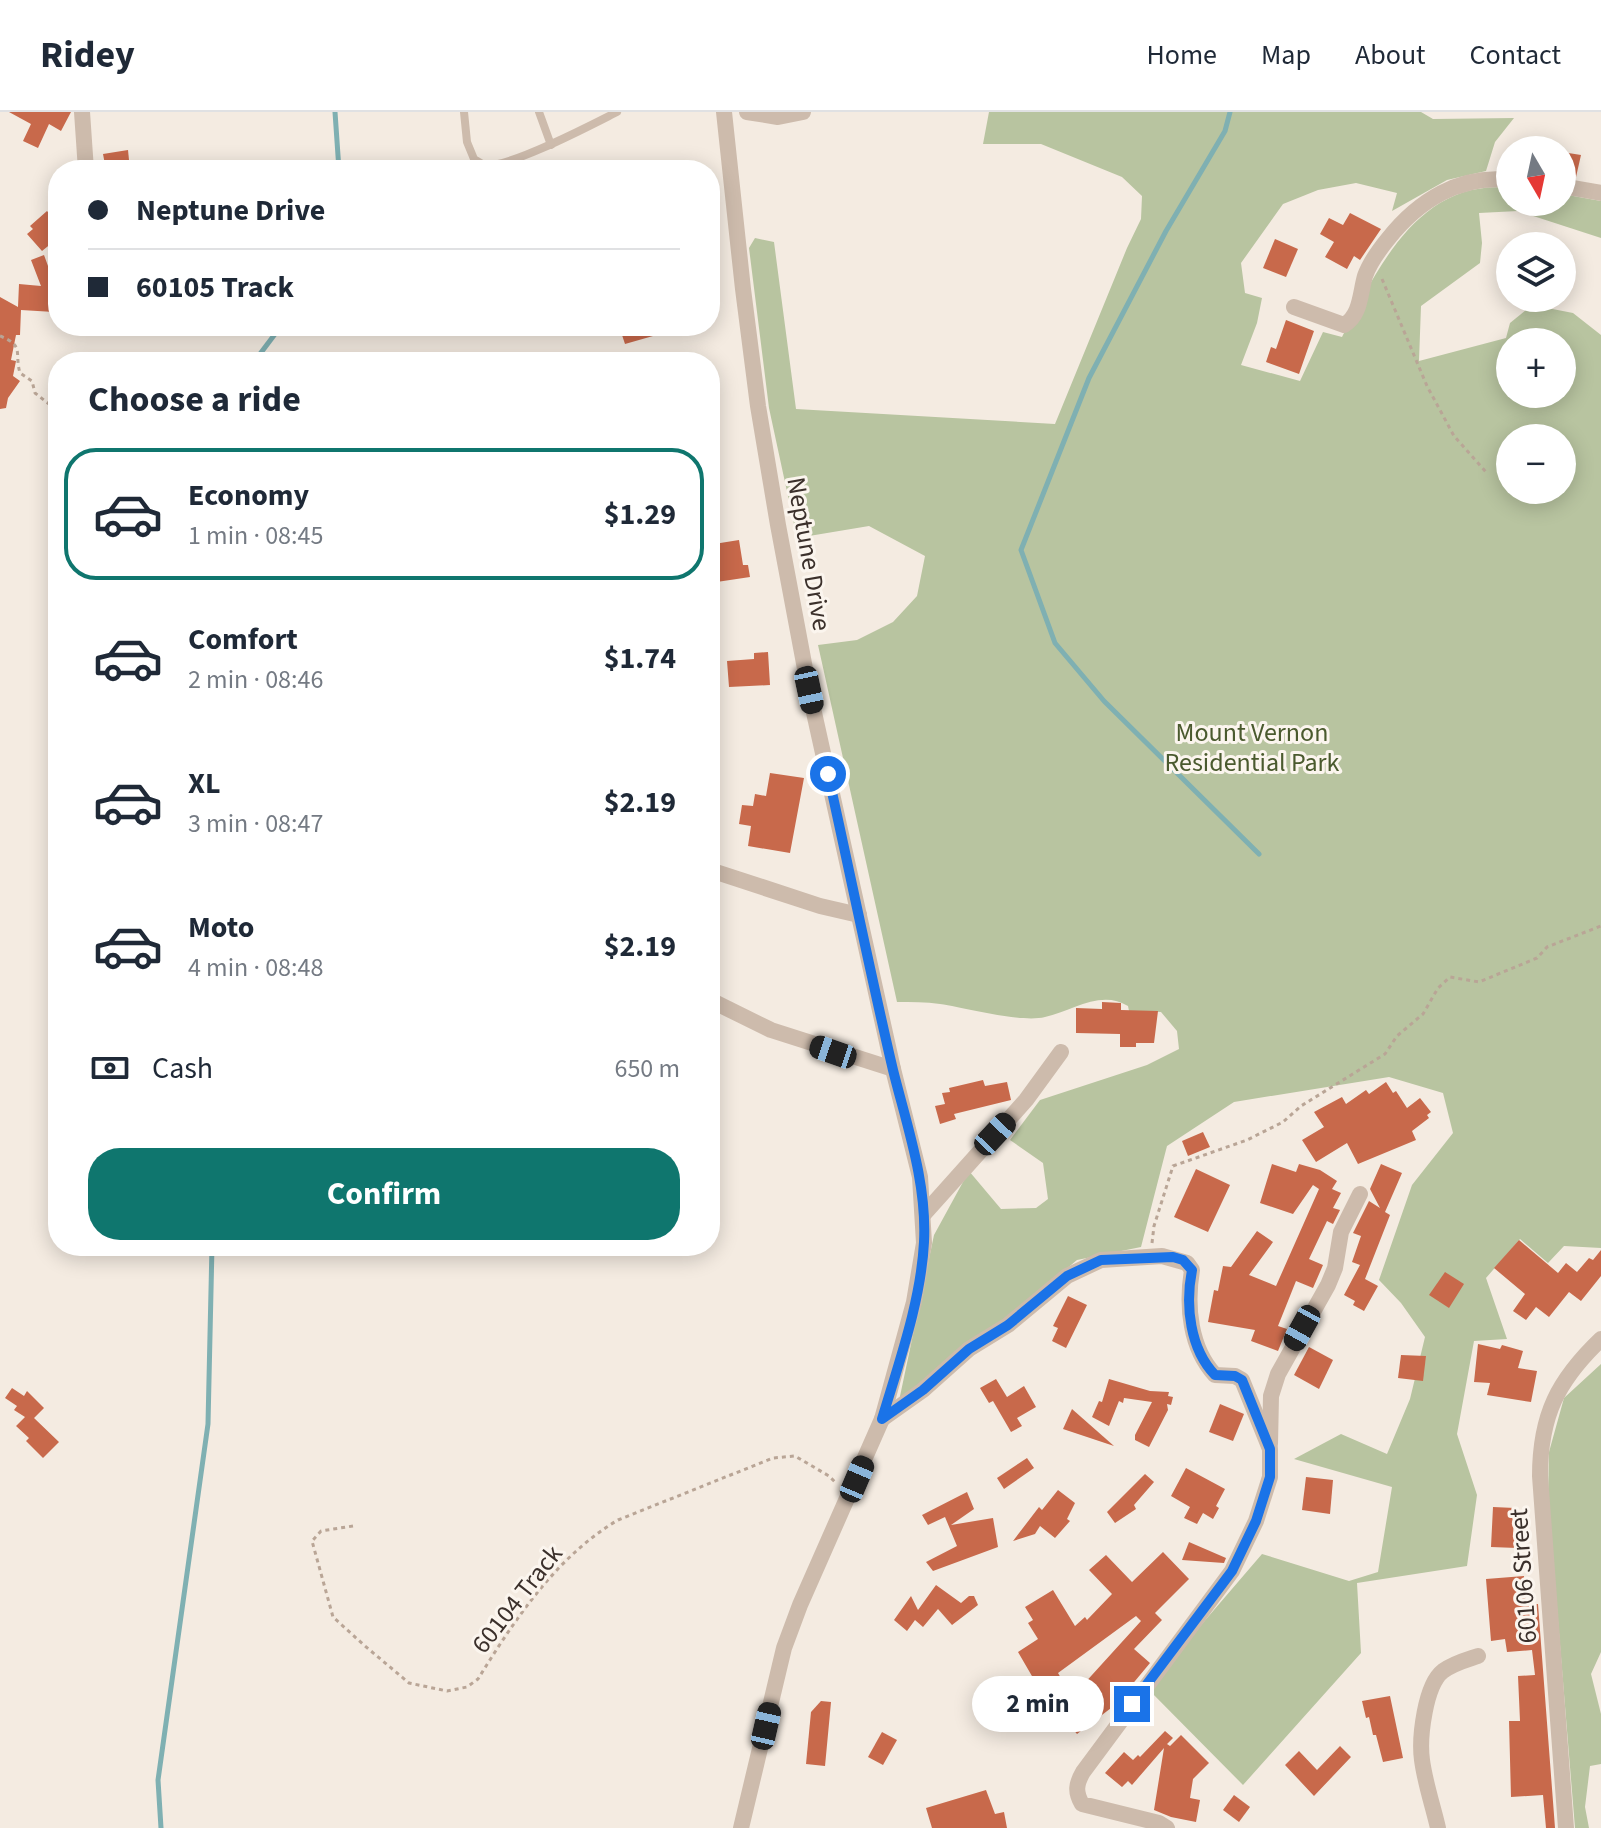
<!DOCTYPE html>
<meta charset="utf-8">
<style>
:root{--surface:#fff;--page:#f2f2f3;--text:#1f2937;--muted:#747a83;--line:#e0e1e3;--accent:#0f766e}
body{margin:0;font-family:"Source Sans 3",sans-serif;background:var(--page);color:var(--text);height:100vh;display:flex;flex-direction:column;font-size:30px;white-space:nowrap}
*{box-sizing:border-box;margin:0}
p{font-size:26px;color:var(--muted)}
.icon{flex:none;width:44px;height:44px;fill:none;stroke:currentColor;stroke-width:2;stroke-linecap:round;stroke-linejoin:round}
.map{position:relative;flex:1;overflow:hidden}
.drawer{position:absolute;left:48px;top:240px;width:672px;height:904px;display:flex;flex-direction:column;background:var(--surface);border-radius:32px;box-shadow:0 4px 20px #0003}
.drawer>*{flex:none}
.hud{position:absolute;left:48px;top:48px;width:672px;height:176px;border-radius:32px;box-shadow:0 4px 20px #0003;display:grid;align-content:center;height:176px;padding:0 40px;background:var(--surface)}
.needle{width:52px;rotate:171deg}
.fabs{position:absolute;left:1496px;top:24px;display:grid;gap:16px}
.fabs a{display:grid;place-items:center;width:80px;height:80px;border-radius:50%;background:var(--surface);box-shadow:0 4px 20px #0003;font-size:40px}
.end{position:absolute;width:36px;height:36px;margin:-18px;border:10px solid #1a73e8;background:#fff;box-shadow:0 0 0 4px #fff}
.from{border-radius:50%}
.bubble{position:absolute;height:56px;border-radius:28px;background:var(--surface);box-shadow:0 4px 20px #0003;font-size:26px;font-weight:700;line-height:56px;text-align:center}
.car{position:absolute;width:24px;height:48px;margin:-24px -12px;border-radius:10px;box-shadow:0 0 6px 2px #0007;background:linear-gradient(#222 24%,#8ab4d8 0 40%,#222 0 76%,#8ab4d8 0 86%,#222 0)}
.hud b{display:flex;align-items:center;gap:28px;height:76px;font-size:30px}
.hud b+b{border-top:2px solid var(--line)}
.hud i{width:20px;height:20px;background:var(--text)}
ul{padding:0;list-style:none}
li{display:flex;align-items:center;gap:24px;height:132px;margin:0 16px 12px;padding:0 24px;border:4px solid transparent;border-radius:32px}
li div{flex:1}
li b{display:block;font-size:30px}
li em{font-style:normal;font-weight:700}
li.current{border-color:var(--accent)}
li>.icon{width:72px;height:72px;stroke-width:1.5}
h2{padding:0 40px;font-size:36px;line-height:96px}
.pay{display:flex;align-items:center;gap:20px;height:88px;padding:0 40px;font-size:30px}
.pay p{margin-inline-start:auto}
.action{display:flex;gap:16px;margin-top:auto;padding:16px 40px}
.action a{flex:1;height:92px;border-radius:32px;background:var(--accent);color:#fff;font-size:32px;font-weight:700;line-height:92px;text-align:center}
header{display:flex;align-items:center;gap:48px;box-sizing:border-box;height:112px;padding:0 40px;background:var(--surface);border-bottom:2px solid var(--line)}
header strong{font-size:38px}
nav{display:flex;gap:44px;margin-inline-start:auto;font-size:28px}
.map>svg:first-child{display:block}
.green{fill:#b8c4a0;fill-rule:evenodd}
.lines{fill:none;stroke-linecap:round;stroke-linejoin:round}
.stream{stroke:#7fb0b2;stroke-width:5}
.building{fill:#c8694b;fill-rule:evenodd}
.path{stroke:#b9a596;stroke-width:3;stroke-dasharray:4 4;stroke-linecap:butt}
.lane{stroke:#cdbbac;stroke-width:8}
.street{stroke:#cdbbac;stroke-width:16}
.route{stroke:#1a73e8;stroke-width:10}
.labels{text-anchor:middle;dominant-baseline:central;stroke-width:6;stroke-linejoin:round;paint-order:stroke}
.street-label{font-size:26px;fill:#3b302b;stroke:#fbf5ee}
.park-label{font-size:26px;fill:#4a5a2e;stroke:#fbf5ee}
</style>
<header>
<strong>Ridey</strong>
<nav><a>Home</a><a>Map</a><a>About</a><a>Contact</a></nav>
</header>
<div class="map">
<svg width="1601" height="1716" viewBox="0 0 1601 1716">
<rect width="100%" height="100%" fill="#f4ebe1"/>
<!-- green -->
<g class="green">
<path d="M989,0h432l12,7 81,-1 -19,24 -9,29 -39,9 -55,31 5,-18 -41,-10 -38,7 -35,14 -42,59 4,30 17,5 -5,25 -16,42 59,16 23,-49 19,5c35,-68 77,-159 168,-149v14h52v-8l39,7v37l-83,-27 -39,2 3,30 -2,20 -59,43 -2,55 87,-23 4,-15 22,-18 41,8 28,22v913l-37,-2 -16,17 -28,-24 -34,39 21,61 -33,2 -17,93 20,61 -10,71 -110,17 4,70 -118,132 -96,-97 115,-134 87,27 29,-9 14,-85 -98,-28 47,-25 46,20 23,-55 15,-62 -24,-34 -22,-23 33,-95 41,-52 -10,-40 -54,-16 -155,25 -67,44 -26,101 -64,13 -75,63 -103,78 35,-166 35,-64 32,38 35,-1 12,-9 -5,-36 -33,-23 30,-40 107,-35 32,-16 -2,-18 -16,-19 -32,-1 -1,-5c-27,-17 -56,5 -83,11 -24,6 -78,-9 -105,-13 -14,-2 -29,-2 -43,-2l-79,-357 39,-5 36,-18 24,-26 8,-40 -56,-30 -72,12 -28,-130 -20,-160 6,-10 19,4 22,167 259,15 72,-176 14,-29 1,-23 -20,-19 -81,-33h-58zM1510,230h52v52h-52zM1510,326h52v52h-52z"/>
<polygon points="1601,1252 1601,1540 1591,1562 1601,1602 1601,1652 1590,1654 1585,1695 1589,1716 1575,1716 1548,1386 1549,1340 1564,1286"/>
</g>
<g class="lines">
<!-- stream -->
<g class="stream">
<polyline points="335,0 339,58"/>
<polyline points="1230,0 1225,19 1166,119 1089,266 1021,438 1055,531 1104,589 1259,742"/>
<polyline points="254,250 281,214"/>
<polyline points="161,1716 158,1668 208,1312 212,1134"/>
</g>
</g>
<!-- building -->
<g class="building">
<polygon points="9,0 71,0 61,19 49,12 38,36 23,29 31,12"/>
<polygon points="128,38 130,58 106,58 103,42"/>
<polygon points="1562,40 1581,43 1576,65 1562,63"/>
<polygon points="47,99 58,111 58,126 42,139 27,122 33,117 30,114"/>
<polygon points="1350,101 1381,117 1360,148 1354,144 1347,157 1325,145 1334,130 1320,122 1329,106 1343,113"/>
<polygon points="1275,127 1298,137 1286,165 1263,156"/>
<polygon points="44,143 56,176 58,176 58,195 54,194 54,200 21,198 20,223 16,223 11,248 16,249 13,264 20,269 8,286 6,296 0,297 0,185 18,195 19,172 41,174 31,148"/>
<polygon points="1286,208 1314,219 1299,262 1266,250 1271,235 1276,237"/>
<polygon points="619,214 674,214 674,218 625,232"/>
<polygon points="739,428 743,453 748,453 750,465 710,471 710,450 717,449 714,432"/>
<polygon points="768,540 770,573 729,575 727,549 754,547 754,541"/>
<polygon points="770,661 804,666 790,741 748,734 751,714 739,712 742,693 753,694 755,682 766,684"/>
<polygon points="1102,890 1121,891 1121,898 1158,899 1154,931 1136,931 1136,935 1120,935 1120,922 1076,921 1076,896 1102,897"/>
<polygon points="983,968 985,974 1007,970 1011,988 954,1002 956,1007 940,1012 935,994 945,992 942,981 950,980 949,976"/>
<polygon points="1386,970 1393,981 1396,979 1407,996 1420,986 1431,1000 1427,1003 1429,1006 1412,1019 1416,1028 1358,1052 1347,1031 1316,1050 1302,1028 1324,1015 1314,1000 1342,985 1346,992 1366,978 1369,982"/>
<polygon points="1203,1020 1210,1035 1188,1044 1182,1029"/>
<polygon points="1272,1052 1296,1060 1299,1052 1320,1058 1337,1069 1332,1077 1341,1081 1333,1096 1340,1098 1333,1112 1327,1109 1309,1147 1323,1153 1313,1176 1296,1169 1278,1214 1287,1217 1278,1239 1251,1229 1255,1218 1208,1210 1214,1178 1218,1179 1223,1154 1231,1155 1257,1119 1273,1130 1249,1163 1276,1174 1319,1077 1313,1073 1293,1102 1260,1091"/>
<polygon points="1381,1052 1402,1061 1385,1100 1390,1103 1365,1167 1378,1174 1364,1199 1353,1193 1355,1189 1344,1183 1360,1153 1352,1150 1361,1124 1353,1121 1369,1089 1380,1096 1370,1077"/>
<polygon points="1196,1057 1230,1073 1208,1120 1174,1105"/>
<polygon points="1519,1128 1558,1161 1566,1151 1577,1160 1589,1146 1593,1148 1601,1138 1601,1164 1581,1189 1569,1180 1549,1205 1536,1195 1526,1208 1513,1199 1525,1182 1494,1156"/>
<polygon points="1445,1160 1464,1172 1449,1196 1429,1183"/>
<polygon points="1068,1184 1087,1193 1066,1236 1052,1229 1058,1216 1053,1214"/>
<polygon points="1478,1232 1500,1237 1502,1233 1523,1239 1518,1256 1537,1259 1531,1290 1487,1283 1490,1271 1474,1270"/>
<polygon points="1309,1235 1333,1248 1319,1277 1294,1263"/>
<polygon points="1401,1243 1426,1244 1423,1269 1398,1266"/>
<polygon points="996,1267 1007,1285 1024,1274 1036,1295 1017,1306 1022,1314 1011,1320 993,1289 989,1291 980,1276"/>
<polygon points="1109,1267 1150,1279 1169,1280 1168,1284 1173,1285 1171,1293 1167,1292 1168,1298 1149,1335 1135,1328 1135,1323 1152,1290 1124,1286 1123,1291 1119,1289 1109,1314 1092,1305 1099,1289 1102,1290"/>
<polygon points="12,1276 24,1284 27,1279 44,1296 34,1306 59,1330 43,1346 26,1329 29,1326 16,1314 25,1305 14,1298 17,1294 5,1286"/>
<polygon points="1220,1292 1244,1302 1233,1329 1209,1320"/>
<polygon points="1072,1297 1114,1334 1063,1317"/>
<polygon points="1027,1346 1034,1356 1004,1377 997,1366"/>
<polygon points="1186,1356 1225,1377 1216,1394 1219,1396 1213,1407 1203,1401 1197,1412 1184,1406 1190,1395 1171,1384"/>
<polygon points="1145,1362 1154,1370 1134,1393 1136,1397 1115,1411 1107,1400"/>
<polygon points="1306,1365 1333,1368 1330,1402 1302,1398"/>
<polygon points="1058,1378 1075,1391 1067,1407 1070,1409 1055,1426 1040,1414 1035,1422 1013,1429 1039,1395 1042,1398"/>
<polygon points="967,1380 974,1397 951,1413 993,1406 998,1435 933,1459 926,1450 957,1434 945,1405 928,1413 922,1403"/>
<polygon points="1493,1395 1515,1396 1513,1422 1518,1422 1517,1436 1491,1435"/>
<polygon points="1189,1430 1226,1446 1224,1451 1182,1448"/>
<path d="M1163,1440l26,27 -34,34 7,7 -28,29 16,14 -35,42 -38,29 -5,-6 -5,3 -13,-17 -36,-62 20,-13 -10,-16 5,-3 -8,-13 28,-17 22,36 10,-9 2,3 25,-26 -23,-24 17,-15 26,27zM1136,1504l5,5 -69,76 -14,-24z"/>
<polygon points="1524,1464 1526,1493 1538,1492 1555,1716 1546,1716 1543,1683 1511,1685 1509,1609 1520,1609 1518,1564 1535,1563 1532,1538 1507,1540 1505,1527 1491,1529 1486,1467"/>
<polygon points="936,1473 961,1491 969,1484 974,1484 978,1493 952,1513 938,1497 923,1515 915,1508 907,1519 894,1508 911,1484 918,1498"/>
<polygon points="1390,1584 1403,1646 1383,1650 1376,1623 1373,1623 1369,1605 1366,1606 1362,1589"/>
<polygon points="821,1589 831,1590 825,1654 806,1652 811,1600"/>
<polygon points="1165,1619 1173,1626 1167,1632 1170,1634 1181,1623 1209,1651 1193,1667 1190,1686 1200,1688 1196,1710 1171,1705 1154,1698 1164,1636 1132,1673 1128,1669 1122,1675 1105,1661 1124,1640 1133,1648 1138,1643 1140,1645"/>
<polygon points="882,1620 897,1628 883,1653 868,1645"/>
<polygon points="1340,1634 1351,1645 1314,1684 1285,1653 1299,1639 1317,1658"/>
<polygon points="986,1678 995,1702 1004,1700 1007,1716 932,1716 926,1696"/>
<polygon points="1234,1683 1250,1695 1239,1710 1223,1698"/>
</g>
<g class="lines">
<!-- path -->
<g class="path">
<polyline points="1382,167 1427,274 1454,324 1486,360"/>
<path d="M0,224c25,10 14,16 20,37l12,8 3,12 23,18"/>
<polyline points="1152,1131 1154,1114 1173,1054 1247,1028 1283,1010 1301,994 1385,942 1397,924 1423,902 1438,876 1450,865 1479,870 1537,846 1547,835 1601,814"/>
<path d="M353,1414l-32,5 -9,10 21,76 32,29 44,37 38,8 20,-4 11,-8c37,-60 79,-123 140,-159l155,-62 22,-2 34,20 7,7"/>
</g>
<!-- lane -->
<g class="lane">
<path d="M464,0l3,30 7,17c4,2 7,5 11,6 23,4 108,-41 132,-53"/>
<polyline points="539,0 551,33"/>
</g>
<!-- street -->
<g class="street">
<polyline points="82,0 86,58"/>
<polyline points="724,0 743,177 758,294 778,413 809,578 893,957 920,1065 924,1131 914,1190 882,1307 800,1493 784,1536 741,1716"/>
<polyline points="747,0 778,5 803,0"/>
<polyline points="1562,74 1601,81"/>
<path d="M1294,195l50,18c17,-10 16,-32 21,-49 5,-14 14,-26 23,-37 30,-38 72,-65 122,-59"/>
<polyline points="710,758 820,794 859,803"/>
<polyline points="710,888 771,918 893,957"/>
<polyline points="924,1102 1026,988 1061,940"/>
<path d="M882,1307l41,-29 46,-41 39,-24 59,-49 34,-16 61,-4 25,7 5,7c-6,36 -2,78 23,105l20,1 7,4 28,69v28l-14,44 -24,50 -149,201c-7,12 -8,20 -1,32l77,19 8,5"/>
<polyline points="1270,1332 1271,1284 1278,1262 1328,1173 1335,1156 1341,1120 1360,1082"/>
<path d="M1438,1716c-5,-22 -13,-45 -16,-68 -3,-22 3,-75 21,-89 11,-8 23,-11 35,-15"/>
<path d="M1566,1716l-26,-352c0,-61 18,-96 61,-137"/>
</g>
</g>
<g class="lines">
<!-- route -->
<path class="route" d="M828,662c22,99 42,198 65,296 14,56 34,113 31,172 -3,59 -25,120 -42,177l41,-29 46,-41 39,-24 59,-49 34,-16 72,-3 10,3 9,10c-7,36 -2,79 23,105l20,1 7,4 28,69v28l-14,44 -24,50 -100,133"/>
</g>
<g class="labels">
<!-- street labels -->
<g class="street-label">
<text transform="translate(809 442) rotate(80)">Neptune Drive</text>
<text transform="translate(1523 1464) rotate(-94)">60106 Street</text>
<text transform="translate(517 1487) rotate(-52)">60104 Track</text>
</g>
<!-- park labels -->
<g class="park-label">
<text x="1252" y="620">Mount Vernon<tspan x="1252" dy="30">Residential Park</tspan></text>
</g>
</g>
</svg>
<div class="fabs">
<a><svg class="needle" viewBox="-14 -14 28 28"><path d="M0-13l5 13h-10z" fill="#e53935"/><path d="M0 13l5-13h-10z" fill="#747a83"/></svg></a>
<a><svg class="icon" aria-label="layers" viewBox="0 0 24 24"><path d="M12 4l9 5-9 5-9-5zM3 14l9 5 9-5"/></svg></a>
<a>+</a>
<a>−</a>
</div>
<i class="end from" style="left:828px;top:662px"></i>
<i class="end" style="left:1132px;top:1592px"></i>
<div class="bubble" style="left:972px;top:1564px;width:132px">2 min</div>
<i class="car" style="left:809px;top:578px;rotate:168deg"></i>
<i class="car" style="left:833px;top:940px;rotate:289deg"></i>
<i class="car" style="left:995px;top:1022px;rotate:43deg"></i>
<i class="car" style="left:1302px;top:1216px;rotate:209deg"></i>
<i class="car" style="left:857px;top:1367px;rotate:23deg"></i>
<i class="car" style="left:766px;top:1614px;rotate:13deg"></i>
<div class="hud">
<b><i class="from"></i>Neptune Drive</b>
<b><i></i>60105 Track</b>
</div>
<section class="drawer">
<h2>Choose a ride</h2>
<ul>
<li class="current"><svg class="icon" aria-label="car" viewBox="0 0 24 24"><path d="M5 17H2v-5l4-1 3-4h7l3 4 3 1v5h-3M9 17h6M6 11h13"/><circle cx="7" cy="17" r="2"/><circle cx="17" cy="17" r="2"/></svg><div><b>Economy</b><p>1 min · 08:45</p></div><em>$1.29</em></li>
<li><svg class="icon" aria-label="car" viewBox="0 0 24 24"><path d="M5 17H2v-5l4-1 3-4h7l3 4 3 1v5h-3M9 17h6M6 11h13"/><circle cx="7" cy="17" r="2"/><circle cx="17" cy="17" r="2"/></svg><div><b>Comfort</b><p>2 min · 08:46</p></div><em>$1.74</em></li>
<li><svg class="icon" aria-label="car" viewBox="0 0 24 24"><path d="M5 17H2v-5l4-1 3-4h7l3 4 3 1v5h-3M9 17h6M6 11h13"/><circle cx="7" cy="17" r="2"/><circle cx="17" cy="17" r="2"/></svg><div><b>XL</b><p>3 min · 08:47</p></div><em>$2.19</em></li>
<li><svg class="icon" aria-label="car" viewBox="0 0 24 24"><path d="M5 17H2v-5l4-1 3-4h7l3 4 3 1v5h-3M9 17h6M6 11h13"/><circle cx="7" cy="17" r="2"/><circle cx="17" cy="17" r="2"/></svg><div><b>Moto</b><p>4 min · 08:48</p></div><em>$2.19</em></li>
</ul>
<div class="pay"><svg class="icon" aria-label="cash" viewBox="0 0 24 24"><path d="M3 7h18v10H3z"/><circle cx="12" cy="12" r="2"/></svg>Cash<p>650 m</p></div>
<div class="action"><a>Confirm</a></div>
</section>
</div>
